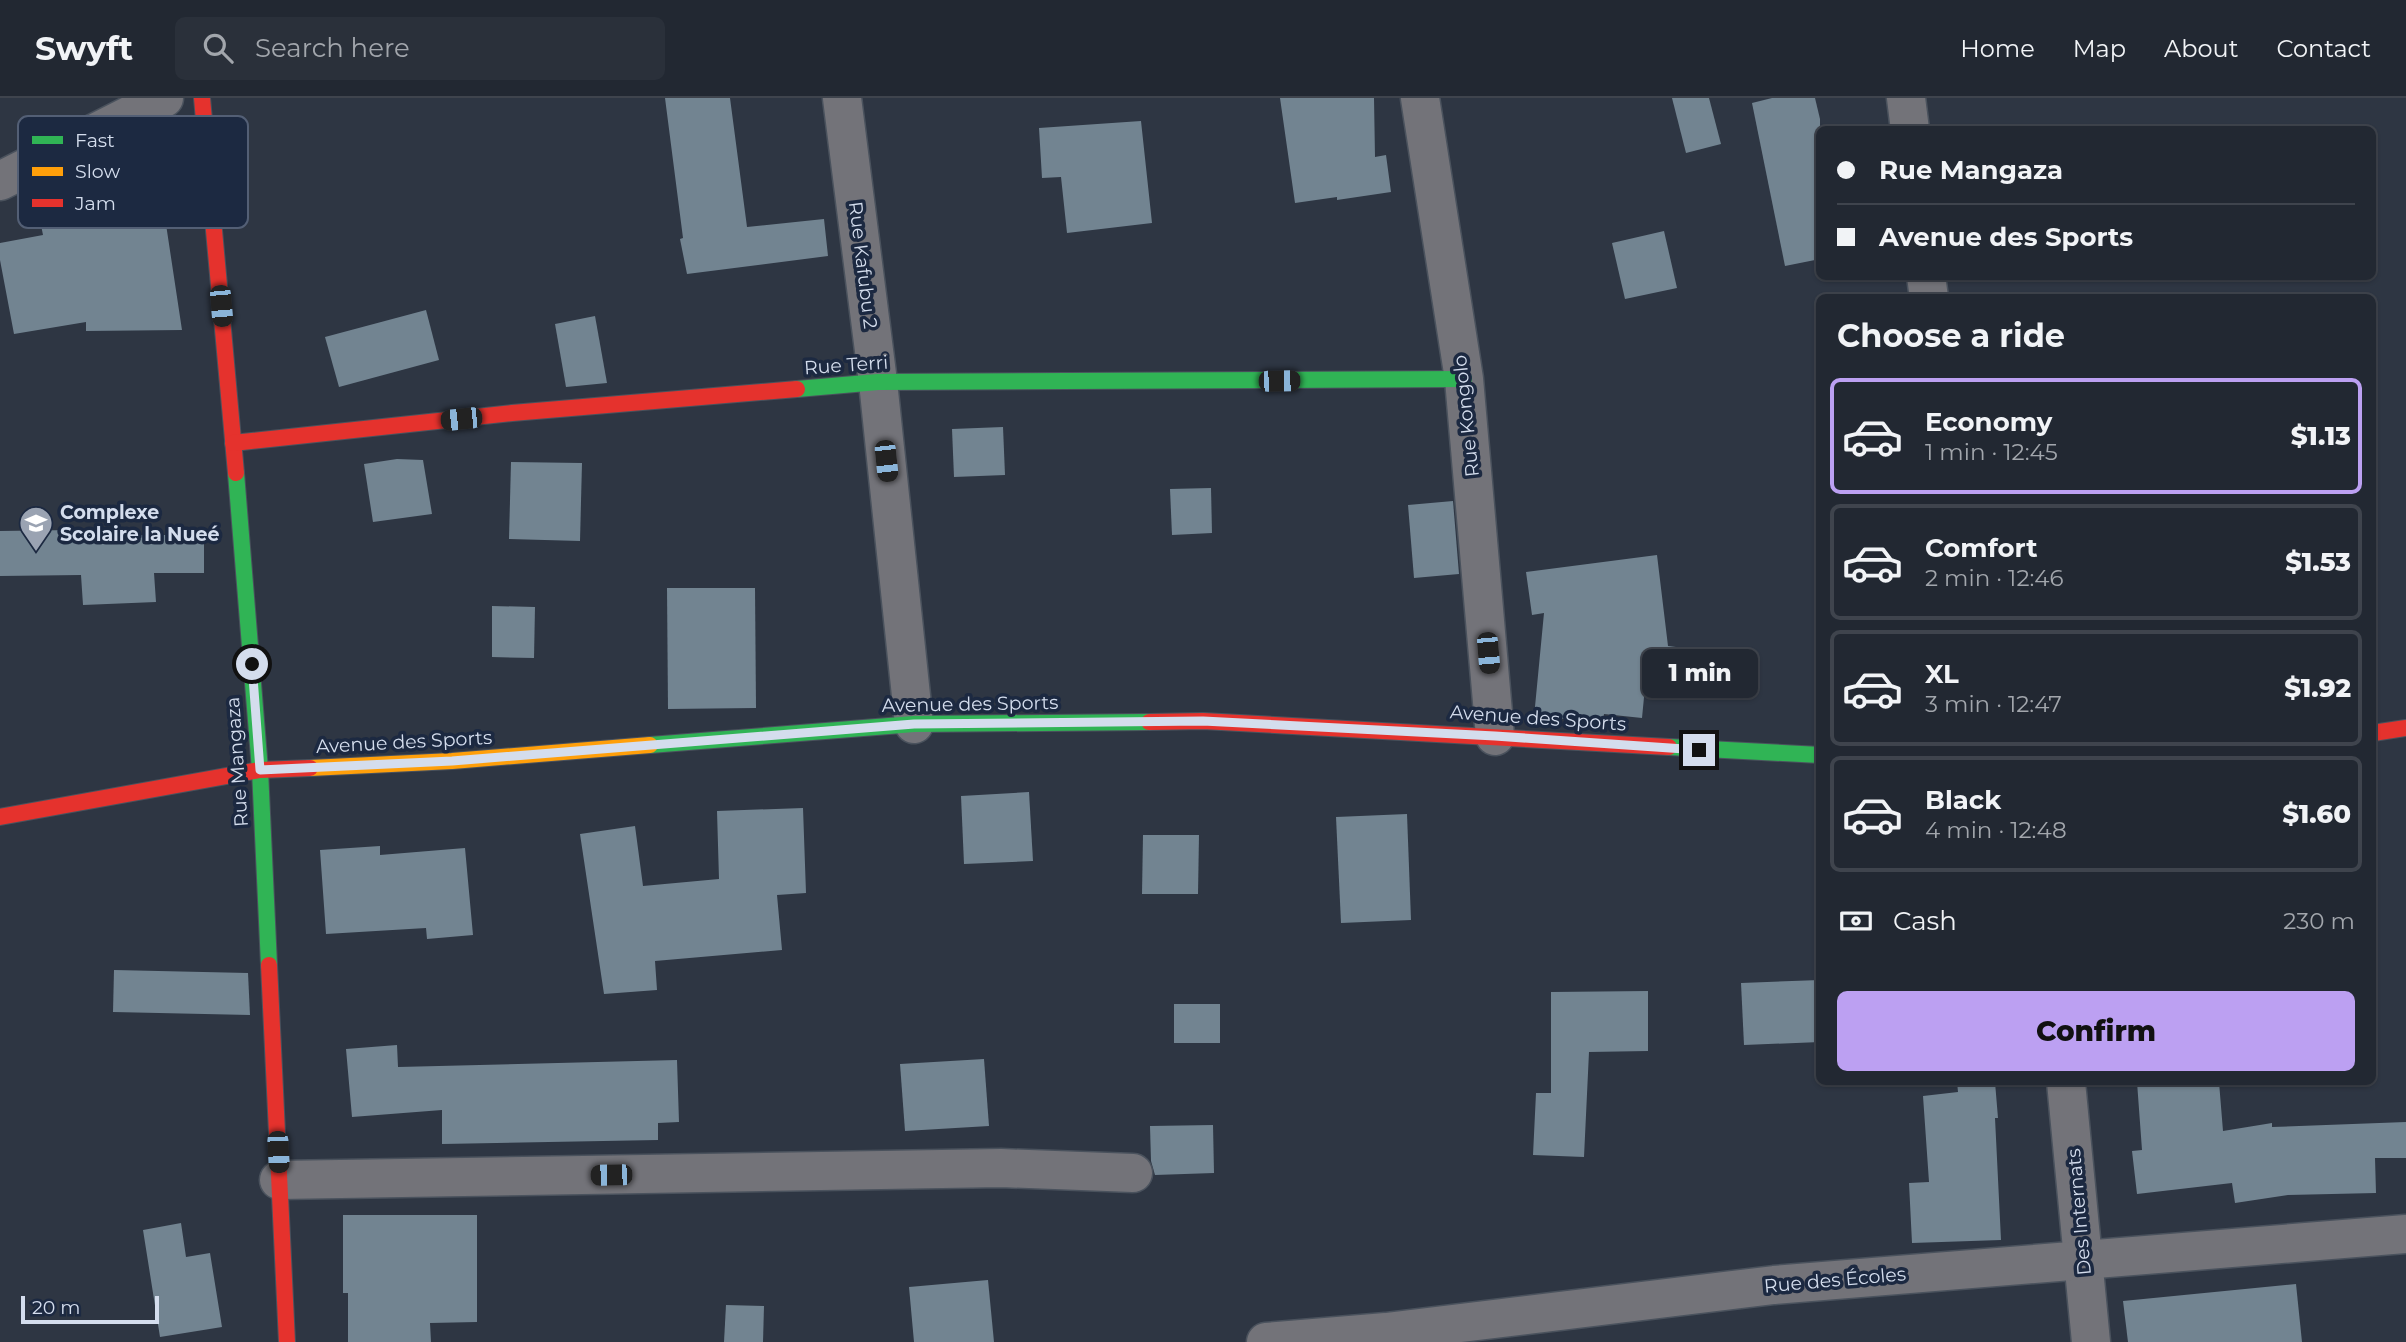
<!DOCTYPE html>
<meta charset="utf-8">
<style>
:root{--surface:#222832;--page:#2a303a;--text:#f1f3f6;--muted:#a2a6ac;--line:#3f444d;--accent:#bca0f2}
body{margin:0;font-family:Montserrat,sans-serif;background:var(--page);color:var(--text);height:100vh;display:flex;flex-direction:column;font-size:26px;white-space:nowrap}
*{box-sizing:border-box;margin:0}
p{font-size:23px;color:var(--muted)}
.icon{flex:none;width:38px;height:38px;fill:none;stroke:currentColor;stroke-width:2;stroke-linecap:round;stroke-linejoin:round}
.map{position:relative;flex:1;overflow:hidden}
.drawer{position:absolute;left:1816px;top:196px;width:560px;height:791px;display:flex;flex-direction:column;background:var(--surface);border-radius:10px;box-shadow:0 2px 5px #0004,0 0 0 2px var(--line)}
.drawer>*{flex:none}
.banner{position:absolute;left:1816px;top:28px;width:560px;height:154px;border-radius:10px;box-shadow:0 2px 5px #0004,0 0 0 2px var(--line);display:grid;align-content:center;height:154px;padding:0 21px;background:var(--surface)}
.scale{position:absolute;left:21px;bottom:18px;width:138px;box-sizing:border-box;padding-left:7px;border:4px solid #d4dded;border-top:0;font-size:19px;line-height:24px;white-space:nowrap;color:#d4dded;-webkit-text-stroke:5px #1c2941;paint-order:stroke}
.end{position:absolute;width:32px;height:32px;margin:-16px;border:9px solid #d4dded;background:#111;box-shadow:0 0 0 4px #111}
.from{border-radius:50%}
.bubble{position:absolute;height:49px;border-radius:10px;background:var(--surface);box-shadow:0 2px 5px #0004,0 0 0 2px var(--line);font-size:23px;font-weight:800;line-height:49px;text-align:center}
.car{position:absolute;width:21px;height:42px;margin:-21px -10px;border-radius:9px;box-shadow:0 0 5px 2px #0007;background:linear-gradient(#222 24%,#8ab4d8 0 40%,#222 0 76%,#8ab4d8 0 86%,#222 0)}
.banner b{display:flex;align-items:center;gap:24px;height:66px;font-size:26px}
.banner b+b{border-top:2px solid var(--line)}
.banner i{width:18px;height:18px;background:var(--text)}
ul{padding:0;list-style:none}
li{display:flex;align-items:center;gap:21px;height:116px;margin:0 14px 10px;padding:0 7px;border:4px solid var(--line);border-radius:10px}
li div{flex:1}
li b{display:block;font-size:26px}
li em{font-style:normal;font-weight:800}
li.on{border-color:var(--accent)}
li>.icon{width:63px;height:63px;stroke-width:1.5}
h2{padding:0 21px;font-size:32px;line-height:84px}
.pay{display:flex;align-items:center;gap:18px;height:77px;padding:0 21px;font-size:26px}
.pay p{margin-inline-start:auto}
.primary-button{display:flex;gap:14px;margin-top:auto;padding:14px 21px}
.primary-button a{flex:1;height:80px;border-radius:10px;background:var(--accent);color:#111;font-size:28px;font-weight:800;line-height:80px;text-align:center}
header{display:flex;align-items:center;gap:42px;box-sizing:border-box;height:98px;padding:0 35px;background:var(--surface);border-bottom:2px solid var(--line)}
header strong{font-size:33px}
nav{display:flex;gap:38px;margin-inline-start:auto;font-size:24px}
.search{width:490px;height:63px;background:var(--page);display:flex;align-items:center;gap:18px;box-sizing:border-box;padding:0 24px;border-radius:10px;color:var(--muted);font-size:26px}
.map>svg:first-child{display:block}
.building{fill:#728491}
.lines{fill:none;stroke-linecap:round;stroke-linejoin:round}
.street-casing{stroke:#4a525d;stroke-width:41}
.fast-casing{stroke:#4a525d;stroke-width:18}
.slow-casing{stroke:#4a525d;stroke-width:18}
.jam-casing{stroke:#4a525d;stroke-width:18}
.street{stroke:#737379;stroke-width:38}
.fast{stroke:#30b455;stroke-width:16}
.slow{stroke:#ff9f0a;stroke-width:16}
.jam{stroke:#e5322d;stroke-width:16}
.route{stroke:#d4dded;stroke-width:9}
.labels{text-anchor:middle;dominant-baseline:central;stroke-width:7;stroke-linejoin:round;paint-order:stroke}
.street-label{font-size:19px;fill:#d4dded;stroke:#1c2941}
.poi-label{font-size:19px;font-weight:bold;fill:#d4dded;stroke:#1c2941;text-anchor:start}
.key{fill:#1c2941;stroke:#535f75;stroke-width:2}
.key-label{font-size:19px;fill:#d4dded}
</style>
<header>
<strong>Swyft</strong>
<div class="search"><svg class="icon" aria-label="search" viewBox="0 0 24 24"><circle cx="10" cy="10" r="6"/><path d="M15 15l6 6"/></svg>Search here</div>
<nav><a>Home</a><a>Map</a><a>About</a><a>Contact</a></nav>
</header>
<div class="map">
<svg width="2406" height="1244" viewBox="0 0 2406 1244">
<rect width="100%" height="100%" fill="#2e3643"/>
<!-- building -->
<g class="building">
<polygon points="665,0 730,0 747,129 824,121 828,158 687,176 680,141 683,140"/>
<polygon points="1280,0 1374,0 1375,59 1386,57 1391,94 1337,102 1337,99 1295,105"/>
<polygon points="1672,0 1709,0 1721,46 1686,55"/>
<polygon points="1772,0 1815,0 1820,21 1820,161 1785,168 1752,5"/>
<polygon points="1141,23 1152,125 1067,135 1061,79 1042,80 1039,30"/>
<polygon points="88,101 93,125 164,113 182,232 86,233 86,224 14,236 0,162 0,145 43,137 38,112"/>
<polygon points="1664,133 1677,190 1625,201 1612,145"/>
<polygon points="426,212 439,262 339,289 325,239"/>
<polygon points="595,218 607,285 566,289 555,226"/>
<polygon points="1003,329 1005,377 954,379 952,331"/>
<polygon points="397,361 423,362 432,416 373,424 364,366"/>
<polygon points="511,364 582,365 580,443 509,441"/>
<polygon points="1211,390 1212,435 1172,437 1170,391"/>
<polygon points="1453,403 1459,476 1414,480 1408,407"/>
<polygon points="73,432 73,437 204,437 204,475 154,475 156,504 83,507 81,477 0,478 0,433"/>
<polygon points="1657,457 1668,548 1676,549 1672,591 1645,589 1642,620 1604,616 1603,623 1534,619 1544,515 1532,517 1526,474"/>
<polygon points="667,490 755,490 756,610 668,611"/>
<polygon points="492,508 535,509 534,560 492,559"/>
<polygon points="1029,694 1033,763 964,766 961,698"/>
<polygon points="803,710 806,795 777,797 782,852 655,863 657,892 604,896 580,736 635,728 643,788 719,781 717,713"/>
<polygon points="1407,716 1411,822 1341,825 1336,719"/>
<polygon points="1143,737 1199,737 1198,796 1142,796"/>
<polygon points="380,748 380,757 465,750 473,837 427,841 426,830 326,836 320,752"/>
<polygon points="114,872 248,875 250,917 113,914"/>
<polygon points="1820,882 1820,944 1744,947 1741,885"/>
<polygon points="1648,893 1648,953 1589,954 1584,1059 1533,1057 1536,995 1551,995 1551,894"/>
<rect x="1174" y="906" width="46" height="39"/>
<polygon points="397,947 398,969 677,962 679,1024 658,1025 658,1042 442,1046 442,1012 352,1019 346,951"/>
<polygon points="984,961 989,1028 905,1033 900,966"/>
<polygon points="1957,984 1995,984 1998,1020 1995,1020 2001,1142 1912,1145 1909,1085 1929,1084 1923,998 1958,994"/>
<polygon points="2137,984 2219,984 2223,1033 2272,1025 2272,1029 2406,1024 2406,1060 2375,1060 2376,1095 2288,1097 2235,1105 2232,1085 2137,1096 2132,1053 2142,1052"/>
<polygon points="1213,1027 1214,1075 1155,1077 1151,1063 1150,1028"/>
<polygon points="343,1117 477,1117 477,1224 430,1225 431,1244 348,1244 348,1195 343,1195"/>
<polygon points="181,1125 186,1159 210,1155 222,1229 160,1239 143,1132"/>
<polygon points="988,1182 994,1244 914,1244 909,1189"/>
<polygon points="2296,1186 2302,1244 2128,1244 2123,1203"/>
<polygon points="726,1207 764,1208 763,1244 724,1244"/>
</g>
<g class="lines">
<defs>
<g id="street">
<polyline points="842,0 878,284 914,626"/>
<polyline points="1420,0 1464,281 1495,638"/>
<polyline points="1906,0 1910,32"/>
<polyline points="0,83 164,0"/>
<polyline points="1926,178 1929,200"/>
<polyline points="2066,984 2091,1244"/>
<polyline points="279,1082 1001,1070 1133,1075"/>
<polyline points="1266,1244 1386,1234 1774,1187 2406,1136"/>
</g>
<g id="fast">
<polyline points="797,291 878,284 1464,281"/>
<polyline points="236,375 260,672 269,867"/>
<polyline points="650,647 914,626 1149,624"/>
<polyline points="1669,649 1820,657"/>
</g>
<polyline id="slow" points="310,670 452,663 650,647"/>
<g id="jam">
<polyline points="202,0 236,375"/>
<polyline points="233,345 512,315 797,291"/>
<polyline points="1149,624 1203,623 1669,649"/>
<polyline points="2373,635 2406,630"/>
<polyline points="0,719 260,672 310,670"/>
<polyline points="269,867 287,1244"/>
</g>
</defs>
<!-- street casing -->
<use href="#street" class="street-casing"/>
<!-- fast casing -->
<use href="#fast" class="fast-casing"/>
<!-- slow casing -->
<use href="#slow" class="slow-casing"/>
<!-- jam casing -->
<use href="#jam" class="jam-casing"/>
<!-- street -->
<use href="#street" class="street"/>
<!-- fast -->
<use href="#fast" class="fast"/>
<!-- slow -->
<use href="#slow" class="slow"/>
<!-- jam -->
<use href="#jam" class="jam"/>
</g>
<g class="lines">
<!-- route -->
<polyline class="route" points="252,566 260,672 452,663 914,626 1203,623 1495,638 1699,652"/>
</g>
<!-- icons -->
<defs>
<symbol id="school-pin" viewBox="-11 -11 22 30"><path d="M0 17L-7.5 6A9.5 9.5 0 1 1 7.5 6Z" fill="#9aa3b2" stroke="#1c2941"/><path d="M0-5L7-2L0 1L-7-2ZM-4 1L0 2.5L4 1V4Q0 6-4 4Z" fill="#fff"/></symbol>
</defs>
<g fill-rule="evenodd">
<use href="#school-pin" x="17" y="406" width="38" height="52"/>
</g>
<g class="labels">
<!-- street labels -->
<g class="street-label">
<text transform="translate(863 167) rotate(83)">Rue Kafubu 2</text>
<text transform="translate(846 267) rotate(-4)">Rue Terri</text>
<text transform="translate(1466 318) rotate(-96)">Rue Kongolo</text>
<text transform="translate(970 606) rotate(-1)">Avenue des Sports</text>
<text transform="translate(1538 620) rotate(4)">Avenue des Sports</text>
<text transform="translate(404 644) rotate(-3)">Avenue des Sports</text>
<text transform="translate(237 664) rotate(-94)">Rue Mangaza</text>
<text transform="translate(2079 1114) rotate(-95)">Des Internats</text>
<text transform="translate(1835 1182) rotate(-5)">Rue des Écoles</text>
</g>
<!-- poi labels -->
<g class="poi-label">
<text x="60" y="414">Complexe<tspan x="60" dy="22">Scolaire la Nueé</tspan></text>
</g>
</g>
<!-- legend -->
<rect x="18" y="18" width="230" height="112" rx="10" class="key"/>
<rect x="32" y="38" width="31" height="8" fill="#30b455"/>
<rect x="32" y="69" width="31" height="9" fill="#ff9f0a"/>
<rect x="32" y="101" width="31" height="8" fill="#e5322d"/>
<g class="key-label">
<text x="75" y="49">Fast</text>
<text x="75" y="80">Slow</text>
<text x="75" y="112">Jam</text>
</g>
</svg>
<div class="scale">20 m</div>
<i class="end from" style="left:252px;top:566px"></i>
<i class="end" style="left:1699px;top:652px"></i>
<div class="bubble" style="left:1642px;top:551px;width:116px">1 min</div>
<i class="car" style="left:221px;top:208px;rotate:175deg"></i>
<i class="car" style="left:1279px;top:283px;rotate:89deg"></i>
<i class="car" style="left:461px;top:321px;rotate:264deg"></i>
<i class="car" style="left:886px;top:363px;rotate:174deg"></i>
<i class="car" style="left:1488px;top:555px;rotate:175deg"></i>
<i class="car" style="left:278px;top:1054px;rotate:177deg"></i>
<i class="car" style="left:611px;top:1077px;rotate:269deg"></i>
<div class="banner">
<b><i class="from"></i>Rue Mangaza</b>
<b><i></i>Avenue des Sports</b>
</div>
<section class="drawer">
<h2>Choose a ride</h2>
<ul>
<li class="on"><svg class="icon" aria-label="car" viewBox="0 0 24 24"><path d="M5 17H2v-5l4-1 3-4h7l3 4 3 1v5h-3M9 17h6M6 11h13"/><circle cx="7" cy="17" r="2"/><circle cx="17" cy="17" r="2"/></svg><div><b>Economy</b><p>1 min · 12:45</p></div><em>$1.13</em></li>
<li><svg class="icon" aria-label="car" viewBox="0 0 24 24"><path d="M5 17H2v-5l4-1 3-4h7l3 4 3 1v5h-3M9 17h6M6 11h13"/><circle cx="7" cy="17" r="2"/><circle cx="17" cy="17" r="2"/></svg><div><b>Comfort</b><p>2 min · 12:46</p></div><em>$1.53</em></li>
<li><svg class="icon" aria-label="car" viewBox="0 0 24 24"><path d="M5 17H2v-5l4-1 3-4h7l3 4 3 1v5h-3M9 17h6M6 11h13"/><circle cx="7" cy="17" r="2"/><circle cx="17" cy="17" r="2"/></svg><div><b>XL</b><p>3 min · 12:47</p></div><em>$1.92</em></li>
<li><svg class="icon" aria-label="car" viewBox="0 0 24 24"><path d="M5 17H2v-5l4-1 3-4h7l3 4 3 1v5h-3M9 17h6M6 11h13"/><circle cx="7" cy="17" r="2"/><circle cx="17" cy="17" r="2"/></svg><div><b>Black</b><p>4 min · 12:48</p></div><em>$1.60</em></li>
</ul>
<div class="pay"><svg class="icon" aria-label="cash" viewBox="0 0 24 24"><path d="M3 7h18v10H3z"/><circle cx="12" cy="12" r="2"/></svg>Cash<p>230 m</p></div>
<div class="primary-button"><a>Confirm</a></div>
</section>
</div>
